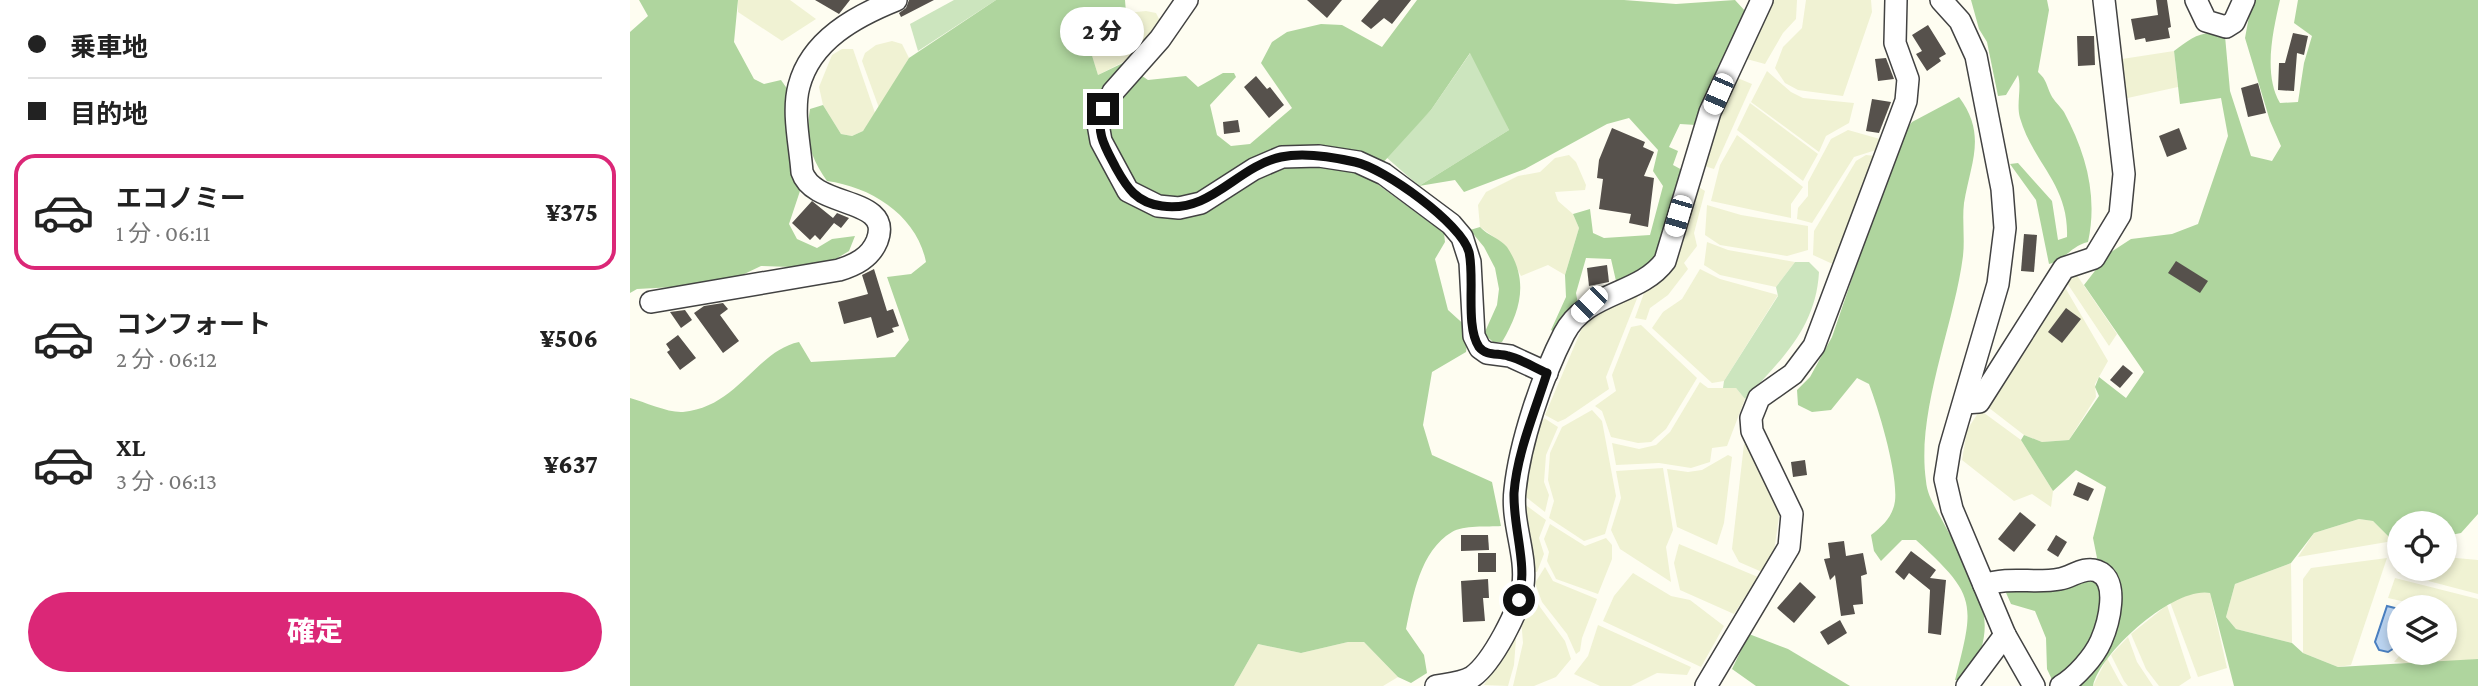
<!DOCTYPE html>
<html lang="ja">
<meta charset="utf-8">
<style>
:root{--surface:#fff;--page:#f6f6f6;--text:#222;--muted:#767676;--line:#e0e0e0;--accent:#db2777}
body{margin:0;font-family:"Crimson Pro","Noto Sans JP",serif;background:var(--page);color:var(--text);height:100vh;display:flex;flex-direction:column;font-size:26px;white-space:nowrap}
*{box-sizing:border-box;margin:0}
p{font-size:23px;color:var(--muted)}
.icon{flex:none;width:38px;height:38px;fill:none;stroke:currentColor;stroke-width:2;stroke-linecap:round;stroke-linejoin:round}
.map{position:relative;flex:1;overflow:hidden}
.drawer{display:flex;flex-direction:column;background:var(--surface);width:630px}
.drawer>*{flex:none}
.hud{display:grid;align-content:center;height:154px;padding:0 28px;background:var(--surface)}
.controls{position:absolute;left:1757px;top:511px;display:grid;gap:14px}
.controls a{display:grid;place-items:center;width:70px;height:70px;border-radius:50%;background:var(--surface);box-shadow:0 4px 10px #0003;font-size:35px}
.end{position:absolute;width:32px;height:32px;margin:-16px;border:9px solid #0f0f0f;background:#fff;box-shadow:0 0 0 4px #fff}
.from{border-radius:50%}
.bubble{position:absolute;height:49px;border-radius:24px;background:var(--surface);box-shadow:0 4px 10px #0003;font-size:23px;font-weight:800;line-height:49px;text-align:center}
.car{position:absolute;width:21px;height:42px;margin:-21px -10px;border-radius:9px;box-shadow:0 0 5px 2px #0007;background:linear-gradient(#fff 24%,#345 0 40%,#fff 0 76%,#345 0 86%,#fff 0)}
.hud b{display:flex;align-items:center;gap:24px;height:66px;font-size:26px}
.hud b+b{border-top:2px solid var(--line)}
.hud i{width:18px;height:18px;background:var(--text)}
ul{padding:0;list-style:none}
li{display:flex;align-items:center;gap:21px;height:116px;margin:0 14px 10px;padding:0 14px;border:4px solid transparent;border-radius:21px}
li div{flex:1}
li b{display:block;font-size:26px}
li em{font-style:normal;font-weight:800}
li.on{border-color:var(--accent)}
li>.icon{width:63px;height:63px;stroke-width:1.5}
.action{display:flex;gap:14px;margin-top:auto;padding:14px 28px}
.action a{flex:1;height:80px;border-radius:42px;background:var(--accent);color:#fff;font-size:28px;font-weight:800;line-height:80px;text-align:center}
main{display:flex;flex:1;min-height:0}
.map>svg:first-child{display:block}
.farmland{fill:#f0f2d3}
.green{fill:#cce5be}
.forest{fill:#afd59e}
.water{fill:#bbd4f0;stroke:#497fc0;stroke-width:2}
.building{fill:#56514c}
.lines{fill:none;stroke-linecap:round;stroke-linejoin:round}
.minor-casing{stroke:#424242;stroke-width:24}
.minor{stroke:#fff;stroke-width:21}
.route{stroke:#0f0f0f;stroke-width:9}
</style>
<main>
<section class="drawer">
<div class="hud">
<b><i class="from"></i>乗車地</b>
<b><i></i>目的地</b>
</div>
<ul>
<li class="on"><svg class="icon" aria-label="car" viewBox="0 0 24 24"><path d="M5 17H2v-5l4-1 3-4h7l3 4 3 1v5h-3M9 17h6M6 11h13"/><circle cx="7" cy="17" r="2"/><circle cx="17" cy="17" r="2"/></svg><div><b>エコノミー</b><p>1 分 · 06:11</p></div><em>¥375</em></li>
<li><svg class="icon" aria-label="car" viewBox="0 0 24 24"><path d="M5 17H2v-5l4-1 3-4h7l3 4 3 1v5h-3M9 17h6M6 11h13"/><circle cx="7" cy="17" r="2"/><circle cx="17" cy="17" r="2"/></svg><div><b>コンフォート</b><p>2 分 · 06:12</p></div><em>¥506</em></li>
<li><svg class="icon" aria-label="car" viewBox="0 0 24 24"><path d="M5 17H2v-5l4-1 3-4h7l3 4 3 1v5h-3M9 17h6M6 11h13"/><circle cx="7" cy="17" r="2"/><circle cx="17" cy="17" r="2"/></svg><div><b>XL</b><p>3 分 · 06:13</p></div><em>¥637</em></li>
</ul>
<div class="action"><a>確定</a></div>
</section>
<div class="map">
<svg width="1848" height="686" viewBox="0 0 1848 686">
<rect width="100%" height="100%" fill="#fefdf1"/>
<!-- farmland -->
<g class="farmland">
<polygon points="108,0 160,0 186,19 152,41 108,12"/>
<polygon points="1139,0 1167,0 1166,19 1153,33 1135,64 1113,58"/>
<polygon points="1176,0 1241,0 1242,12 1213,96 1168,90 1155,83 1145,68 1153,47 1172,28"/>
<polygon points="516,11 526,13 530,21 523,33 495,61 468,75 459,47 471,23 496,13"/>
<polygon points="262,41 272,44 279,58 249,108 232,61 235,53 246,45"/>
<polygon points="212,49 223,49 245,113 233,131 222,136 211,134 193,105 189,87 202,55"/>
<polygon points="1544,51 1548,87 1493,99 1492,59"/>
<polygon points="1137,71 1161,92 1173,98 1224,103 1219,123 1196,136 1189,152 1121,102"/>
<polygon points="1105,77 1122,84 1084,169 1071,165 1079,133"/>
<polygon points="1120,103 1188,154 1173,181 1107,130"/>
<polygon points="1218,130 1250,139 1246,150 1224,157 1182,223 1167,219 1168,208 1178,196 1178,182 1201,139"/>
<polygon points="1107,135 1173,187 1161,204 1161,218 1081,201 1090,165"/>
<polygon points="939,155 946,162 956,185 955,190 925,192 928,201 943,214 949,228 935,275 918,265 891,276 875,245 850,227 848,205 856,192 888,176 910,172 925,158"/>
<polygon points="1236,155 1246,156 1207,266 1183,255 1184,231 1226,161"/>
<polygon points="1067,186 1075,191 1064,233 1067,246 1054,263 1058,269 1038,295 1020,308 1016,320 1005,318 1014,293 1034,272"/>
<polygon points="1077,205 1111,215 1178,226 1178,250 1157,256 1090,245 1075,235"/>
<polygon points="1077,242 1098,250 1165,262 1146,287 1090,275 1074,265"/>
<polygon points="1070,269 1090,279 1148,295 1094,381 1082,383 1022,328 1033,312 1052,299"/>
<polygon points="1439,273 1446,274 1487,334 1479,346 1435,280"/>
<polygon points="1433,284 1478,361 1465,384 1466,397 1439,440 1412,442 1394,435 1354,404"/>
<polygon points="1000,292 1008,296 976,377 979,389 935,419 928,422 915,415 955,321"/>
<polygon points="1011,325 1067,378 1036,429 1021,442 1008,443 981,437 972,411 965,406 986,391 982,375 1001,327"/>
<polygon points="1070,382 1078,388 1106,388 1115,399 1097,446 1082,448 1080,462 1061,468 1029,463 986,465 982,443 1009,449 1026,445 1040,432"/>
<polygon points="962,410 972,421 986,496 975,534 954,541 919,518 924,501 918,480 920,453 932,427"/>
<polygon points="1350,410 1391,440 1423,491 1421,507 1402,494 1384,501 1332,460 1337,430"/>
<polygon points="914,418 928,427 916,455 914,482 919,495 915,512 892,494 898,455"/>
<polygon points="1114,444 1119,445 1150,510 1143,558 1132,572 1109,562 1102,549"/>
<polygon points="1098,455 1102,457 1094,523 1087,545 1047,527 1037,469 1058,472 1072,470"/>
<polygon points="1033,468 1043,530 1036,547 1041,582 990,549 981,530 991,498 986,471"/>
<polygon points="893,503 916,520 909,538 914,554 907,572 900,571"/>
<polygon points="1729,519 1743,521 1763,541 1668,557 1684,533"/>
<polygon points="920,524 955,546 976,538 982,545 982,559 968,594 926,579 917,561 919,552 914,539"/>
<polygon points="1049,544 1128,577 1104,614 1050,590 1044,563"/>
<polygon points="1815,557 1848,560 1848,594 1768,573 1770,569 1815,569"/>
<polygon points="1757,558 1721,665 1708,667 1673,653 1673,579 1681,568"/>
<polygon points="1661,563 1662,643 1606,629 1596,617 1605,584"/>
<polygon points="915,567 923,581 967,599 952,638 950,651 946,654 937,634 912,602 905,583"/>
<polygon points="1003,573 1041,596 1060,600 1094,626 1071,667 973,621 984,596"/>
<polygon points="1765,578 1848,599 1848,659 1788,665 1764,662 1772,653 1815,653 1815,607 1782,607 1780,603 1758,598"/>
<polygon points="900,586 910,607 935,641 941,659 926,677 904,686 883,686 893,643 891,618"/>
<polygon points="1569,591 1580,593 1597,668 1568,677 1540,602"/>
<polygon points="1537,605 1561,678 1549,686 1529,686 1516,669 1501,634"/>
<polygon points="968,625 1061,667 1057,675 1027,673 1001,686 970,686 944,674 958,656"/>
<polygon points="887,626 884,665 878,686 854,685"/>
<polygon points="1498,637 1507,662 1523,686 1498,686 1494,681 1481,655"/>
<polygon points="718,642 734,642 768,677 753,686 604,686 628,644 671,653"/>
<polygon points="1477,658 1490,682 1493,686 1463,686"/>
</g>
<!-- green -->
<g class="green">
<polygon points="324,0 366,0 288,51 280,24"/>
<polygon points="841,52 879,130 789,186 756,157 801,110"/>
<path d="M1165,262h14l10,10c-3,56 -38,88 -74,127l-9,-11h-13l1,-7 54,-85 -2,-9z"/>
</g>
<!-- forest -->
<g class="forest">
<polygon points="9,0 108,0 104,42 124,79 134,84 151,80 158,90 159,151 170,191 159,224 167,239 187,248 202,239 225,236 219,251 204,260 161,267 131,266 110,276 44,287 7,289 0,293 0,32 18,16"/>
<path d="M366,0h129l1,13 -25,10 -12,23 9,29 25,-12 25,17 38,-4 12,11 25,-14h11l2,4 -26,28 7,30 14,11 19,-2 42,-36 -31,-45 11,-21 15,-10 34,-8 21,1 40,22 35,-47h207l52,4 59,-4 11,12 -50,113 -16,-1 -11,23 9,4 -5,14 11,6 -25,85 -10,10 -33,15 -5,-22 -25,-1 -10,35 2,11 -21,29 -6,-3 15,-33 -1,-22 14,-47 -6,-14 17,-5 3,24 11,5 46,-3 13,-49 -10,-15 5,-21 -29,-32 -22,6 -82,45 -61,23 -9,-12 -36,6 90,-56 -39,-77 -39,57 -62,68 75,55 1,9 -10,17 13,51 21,19 -3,23 -34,20 -9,53 9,30 60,27 9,44c-13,1 -38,-1 -49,6 -32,19 -39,64 -46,97l18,26 3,18 -16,10 -13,-6 -34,-35h-16l-47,11 -43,-9 -24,42h-604v-288c15,4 38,15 53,14 55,-5 73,-61 116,-70l12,20 84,-5 14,-17 -22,-63 24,-3 15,-12c-9,-46 -54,-75 -99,-81 -17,-24 -22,-42 -17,-72l13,-4 18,29 11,2 11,-5 46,-73z"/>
<path d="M1341,0h76l2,10 -11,62c9,8 8,13 13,23 3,6 9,11 13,17 22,41 34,84 24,130 -17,4 -23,18 -39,22l-13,-64 -26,-36 8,-1 34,38 6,39 9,-3c2,-53 -34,-74 -47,-119 -4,-14 2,-30 -2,-43l-12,20 -8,1 -11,-54 -8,-13z"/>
<path d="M1622,0h28c-7,31 -17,74 0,103l18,-1 6,-39 8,-27 -18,-13 4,-23h180v514l-17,19 -16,3v-13h-46v19l-6,-1 -20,-20 -14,-2 -45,14 -23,30 -56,21 -9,33 10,12 56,14 11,10 35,14 140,-8v27h-244l-24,-93c-35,-7 -109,58 -117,93h-38l-8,-17 -1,-31 -11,-27 -24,-7 -8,-18 81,-6 13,-22 -4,-20 13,-51 -30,-17 -23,21 -32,-51 3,-5 18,7 27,-2 30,-44 -4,-9 4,-10 27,21 18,-26 -60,-87 24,-31 23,-15 41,-5 26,-10 30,-88 -7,-38 -41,6 -6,-53c17,-13 29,-23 51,-15l5,55 21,65 21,5 9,-15 -11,-25 -25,-83z"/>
<path d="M1329,97c28,38 12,64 5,106 -2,17 1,35 -1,53 -9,70 -47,155 -37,225 1,14 10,28 16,39 20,39 54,84 39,129 -3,11 -14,22 -20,31h-6c20,-78 22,-84 -39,-140h-14l-21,21 -7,-10 -3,-16c12,-9 22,-19 24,-34 3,-27 -16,-91 -26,-117l-12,-6 -26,32 -19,2 -14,-7 -1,-15 13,-13 22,-40 69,-201 11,-14z"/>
<path d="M850,227c7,8 21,12 27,20 22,33 14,63 -5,95h-9l-9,-8 13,-29 2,-16 -4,-21 -11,-21 -14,-17z"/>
<polygon points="1119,634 1158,649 1220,686 1126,686 1102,669"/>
</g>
<!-- water -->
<polygon class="water" points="1757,606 1769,609 1769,645 1758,652 1749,650 1745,642"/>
<!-- building -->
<g class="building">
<polygon points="185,0 220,0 209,14"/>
<polygon points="279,0 304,0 271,17 269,13 276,8"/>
<polygon points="677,0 712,0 697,18"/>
<polygon points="749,0 781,0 762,24 754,18 741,29 731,21"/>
<polygon points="1526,0 1537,0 1541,27 1538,28 1540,38 1516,42 1515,38 1505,40 1501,19 1528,15"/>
<polygon points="1298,25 1316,54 1309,58 1311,61 1297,71 1286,54 1292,51 1282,35"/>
<polygon points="1663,33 1678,36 1674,55 1667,53 1664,91 1648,90 1649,63 1655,63"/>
<polygon points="1447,36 1464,36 1465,65 1448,66"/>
<polygon points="1256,58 1264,79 1248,81 1245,59"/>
<polygon points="626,76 637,89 640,87 654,105 639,118 614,87"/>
<polygon points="1628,83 1636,113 1618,117 1611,88"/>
<polygon points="1242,99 1261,102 1249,133 1236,131"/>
<polygon points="608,120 610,132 594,134 593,122"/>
<polygon points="982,128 1015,142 1013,147 1024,152 1014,176 1024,178 1018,227 999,223 1001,214 969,209 973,179 967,178 969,160"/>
<polygon points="1549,128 1557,149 1537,157 1529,136"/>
<polygon points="182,201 203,218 207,213 219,218 211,228 204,223 190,240 185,235 180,240 162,223"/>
<polygon points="1394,234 1407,235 1404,272 1391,271"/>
<polygon points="1546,261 1578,281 1570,293 1538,273"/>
<polygon points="977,265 979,282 959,286 957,268"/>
<polygon points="244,269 257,311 263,309 269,326 262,328 264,332 247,338 241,317 214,324 208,302 238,294 232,275"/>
<polygon points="93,303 98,309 90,315 109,341 93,353 64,313 74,306"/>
<polygon points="1436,308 1451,319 1432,343 1418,332"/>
<polygon points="55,310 62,320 51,328 40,312"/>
<polygon points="48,335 66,358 50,370 37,352 40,350 36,344"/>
<polygon points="1493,365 1503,373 1490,388 1480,380"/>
<polygon points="1175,460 1177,475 1163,477 1161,462"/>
<polygon points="1448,482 1464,489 1458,501 1443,495"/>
<polygon points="1390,512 1406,525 1384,552 1368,539"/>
<polygon points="831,535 858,535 859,550 831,551"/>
<polygon points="1426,535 1437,542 1428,557 1417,550"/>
<polygon points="1214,541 1216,556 1233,553 1237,574 1231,576 1233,604 1223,605 1225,614 1211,616 1205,575 1200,580 1194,559 1200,558 1198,543"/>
<polygon points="1281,551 1306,570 1300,578 1316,580 1311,635 1298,633 1300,590 1279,573 1274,580 1265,572"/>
<rect x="848" y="553" width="18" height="19"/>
<polygon points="858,579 859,598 853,598 855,621 833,622 831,581"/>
<polygon points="1170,582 1186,597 1164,623 1147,608"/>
<polygon points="1210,620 1217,633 1198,645 1190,632"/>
</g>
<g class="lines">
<defs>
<g id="minor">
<polyline points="557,0 530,39 483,92 468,124 471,141 498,191 528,206 549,208 571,203 624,169 652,157 689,156 728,162 754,174 821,224 832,237 840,262 844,336 850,348 857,353 880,356 917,373"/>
<polyline points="1311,0 1330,21 1346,56 1372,189 1375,228 1368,284 1320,448 1315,479 1322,509 1375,635 1404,686"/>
<polyline points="1566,0 1576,21 1596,27 1604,22 1614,0"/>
<path d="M21,302l188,-32c16,-5 31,-12 38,-29 17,-45 -63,-32 -75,-69 -2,-27 -10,-60 -3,-86 12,-46 57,-70 97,-86"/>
<polyline points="1334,403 1349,402 1434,268 1464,258 1490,215 1494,174 1474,0"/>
<path d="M1354,585c25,-9 51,-1 76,-6 12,-2 24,-13 37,-8 24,9 11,54 4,70 -7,16 -25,36 -40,45"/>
<path d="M806,686c11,-2 26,-3 36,-9 20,-14 48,-67 51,-92 4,-31 -12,-63 -8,-95 5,-48 27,-113 49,-156 22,-43 75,-38 101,-73l45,-149 52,-112"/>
<polyline points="1076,686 1159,547 1162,514 1122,431 1121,418 1129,398 1163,374 1184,346 1276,101 1278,79 1265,43 1266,0"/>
<polyline points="1337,686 1375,635"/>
</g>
</defs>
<!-- minor casing -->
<use href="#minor" class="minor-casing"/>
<!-- minor -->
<use href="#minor" class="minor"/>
</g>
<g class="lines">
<!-- route -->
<path class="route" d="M473,109c-8,23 2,38 13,59 11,20 21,35 46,38 50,7 74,-39 119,-49 23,-5 52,0 74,5 29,6 107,62 114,90 6,26 -4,74 10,95 7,9 19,6 29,9 13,3 27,12 39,17 -12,38 -30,80 -33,120 -1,36 14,70 5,107"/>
</g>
</svg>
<div class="controls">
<a><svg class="icon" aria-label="locate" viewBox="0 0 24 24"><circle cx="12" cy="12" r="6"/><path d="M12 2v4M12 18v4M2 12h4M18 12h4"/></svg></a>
<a><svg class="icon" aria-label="layers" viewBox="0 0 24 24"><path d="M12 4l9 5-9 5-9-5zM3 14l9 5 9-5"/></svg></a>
</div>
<i class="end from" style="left:889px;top:600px"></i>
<i class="end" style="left:473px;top:109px"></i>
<div class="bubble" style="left:430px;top:7px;width:84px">2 分</div>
<i class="car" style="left:1088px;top:94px;rotate:203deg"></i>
<i class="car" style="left:1048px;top:216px;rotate:196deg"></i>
<i class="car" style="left:959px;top:304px;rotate:225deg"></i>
</div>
</main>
